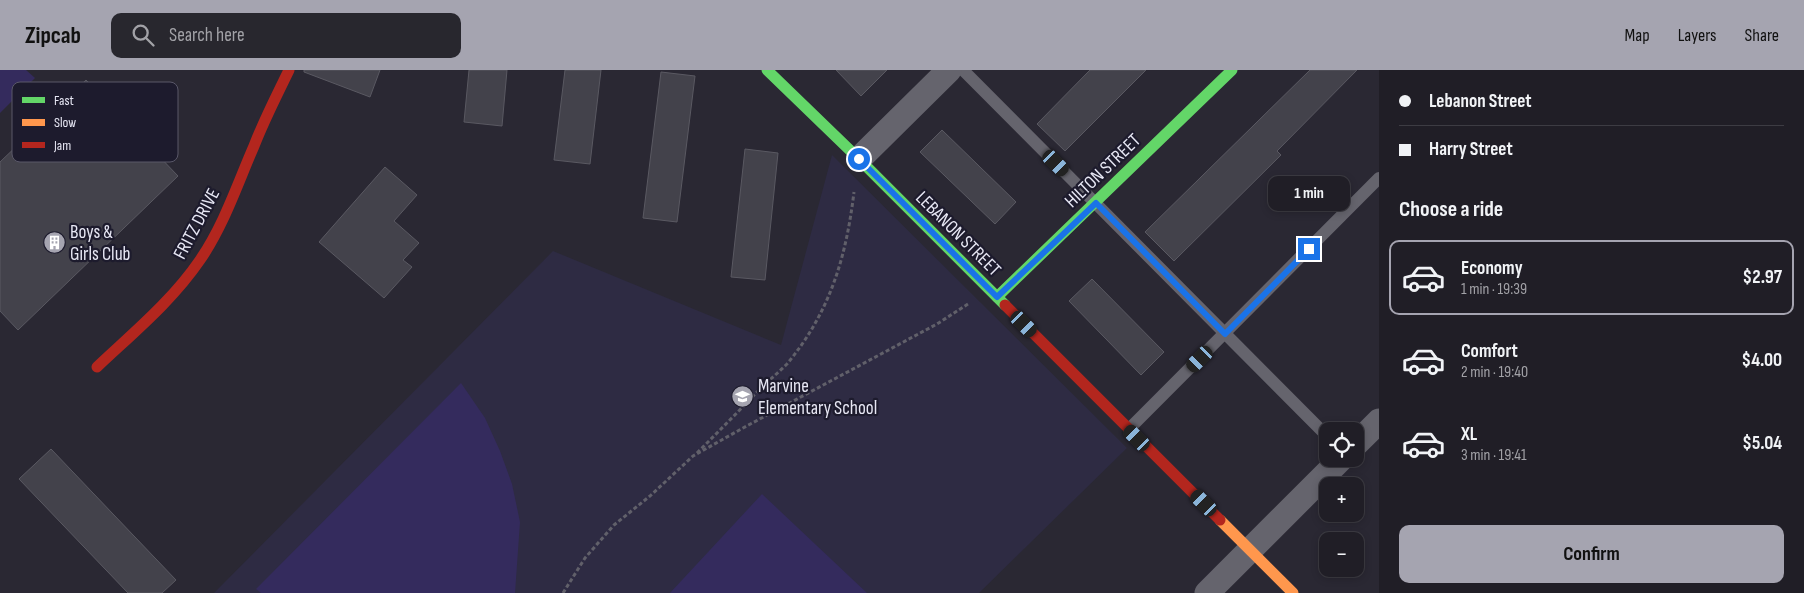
<!DOCTYPE html>
<meta charset="utf-8">
<style>
:root{--surface:#201e26;--page:#28272e;--text:#f1f3f6;--muted:#a2a2a7;--line:#3d3c43;--accent:#a5a4b0}
body{margin:0;font-family:"Sofia Sans Condensed",sans-serif;background:var(--page);color:var(--text);height:100vh;display:flex;flex-direction:column;font-size:19px;white-space:nowrap}
*{box-sizing:border-box;margin:0}
p{font-size:16px;color:var(--muted)}
.icon{flex:none;width:28px;height:28px;fill:none;stroke:currentColor;stroke-width:2;stroke-linecap:round;stroke-linejoin:round}
.map{position:relative;flex:1;overflow:hidden}
.details{display:flex;flex-direction:column;background:var(--surface);width:425px}
.details>*{flex:none}
.hud{display:grid;align-content:center;height:110px;padding:0 20px;background:var(--surface)}
.tools{position:absolute;left:1319px;top:352px;display:grid;gap:10px}
.tools a{display:grid;place-items:center;width:45px;height:45px;border-radius:10px;background:var(--surface);box-shadow:0 2px 8px #0003,0 0 0 1px var(--line);font-size:25px}
.end{position:absolute;width:22px;height:22px;margin:-11px;border:6px solid #1a73e8;background:#fff;box-shadow:0 0 0 2px #fff}
.from{border-radius:50%}
.bubble{position:absolute;height:35px;border-radius:10px;background:var(--surface);box-shadow:0 2px 8px #0003,0 0 0 1px var(--line);font-size:16px;font-weight:700;line-height:35px;text-align:center}
.car{position:absolute;width:15px;height:30px;margin:-15px -8px;border-radius:6px;box-shadow:0 0 4px 1px #0007;background:linear-gradient(#222 24%,#8ab4d8 0 40%,#222 0 76%,#8ab4d8 0 86%,#222 0)}
.hud b{display:flex;align-items:center;gap:18px;height:48px;font-size:19px}
.hud b+b{border-top:1px solid var(--line)}
.hud i{width:12px;height:12px;background:var(--text)}
ul{padding:0;list-style:none}
li{display:flex;align-items:center;gap:15px;height:75px;margin:0 10px 8px;padding:0 10px;border:2px solid transparent;border-radius:10px}
li div{flex:1}
li b{display:block;font-size:19px}
li em{font-style:normal;font-weight:700}
li.active{border-color:var(--accent)}
li>.icon{width:45px;height:45px;stroke-width:1.5}
h2{padding:0 20px;font-size:22px;line-height:60px}
.button{display:flex;gap:10px;margin-top:auto;padding:10px 20px}
.button a{flex:1;height:58px;border-radius:10px;background:var(--accent);color:#111;font-size:20px;font-weight:700;line-height:58px;text-align:center}
header{display:flex;align-items:center;gap:30px;box-sizing:border-box;height:70px;padding:0 25px;background:var(--accent);color:#111}
header strong{font-size:24px}
nav{display:flex;gap:28px;margin-inline-start:auto;font-size:18px}
.search{width:350px;height:45px;background:var(--page);display:flex;align-items:center;gap:12px;box-sizing:border-box;padding:0 18px;border-radius:10px;color:var(--muted);font-size:19px}
main{display:flex;flex:1;min-height:0}
.map>svg:first-child{display:block}
.built{fill:#2e2b43}
.green{fill:#342b5d}
.building{fill:#43424b;stroke:#5a5962}
.lines{fill:none;stroke-linecap:round;stroke-linejoin:round}
.path{stroke:#61606a;stroke-width:3;stroke-dasharray:4 2.5;stroke-linecap:butt}
.lane{stroke:#65646d;stroke-width:12}
.street{stroke:#65646d;stroke-width:25}
.fast{stroke:#63d668;stroke-width:11}
.slow{stroke:#ff974d;stroke-width:11}
.jam{stroke:#b3261e;stroke-width:11}
.route{stroke:#1a73e8;stroke-width:6}
.labels{text-anchor:middle;dominant-baseline:central;stroke-width:4.5;stroke-linejoin:round;paint-order:stroke}
.street-label{font-size:19px;fill:#e7e7f4;stroke:#1d1b2d}
.poi-label{font-size:19px;fill:#e7e7f4;stroke:#1d1b2d;text-anchor:start}
.key{fill:#1d1b2d;stroke:#5a5869;stroke-width:1}
.key-label{font-size:14px;fill:#e7e7f4}
</style>
<header>
<strong>Zipcab</strong>
<div class="search"><svg class="icon" aria-label="search" viewBox="0 0 24 24"><circle cx="10" cy="10" r="6"/><path d="M15 15l6 6"/></svg>Search here</div>
<nav><a>Map</a><a>Layers</a><a>Share</a></nav>
</header>
<main>
<div class="map">
<svg width="1379" height="523" viewBox="0 0 1379 523">
<rect width="100%" height="100%" fill="#2a2833"/>
<!-- built -->
<polygon class="built" points="832,85 1127,378 979,523 214,523 553,181 781,275"/>
<!-- green -->
<g class="green">
<polygon points="0,0 26,0 35,8 0,43"/>
<polygon points="461,313 485,348 500,381 512,414 520,452 515,523 261,523 256,519"/>
<polygon points="762,424 867,523 670,523"/>
</g>
<!-- building -->
<g class="building">
<polygon points="304,0 380,0 370,27 304,2"/>
<polygon points="469,0 507,0 502,56 464,52"/>
<polygon points="565,0 601,0 590,94 554,90"/>
<polygon points="836,0 887,0 861,26"/>
<polygon points="1090,0 1146,0 1065,81 1037,54"/>
<polygon points="1310,0 1357,0 1277,81 1281,85 1174,191 1145,162"/>
<polygon points="661,2 695,6 677,152 643,148"/>
<polygon points="86,10 178,106 18,260 0,241 0,92"/>
<polygon points="942,60 1016,132 995,154 920,82"/>
<polygon points="745,79 778,83 765,210 731,207"/>
<polygon points="385,97 417,125 394,151 419,173 403,190 412,197 384,228 319,172"/>
<polygon points="1092,209 1164,282 1141,305 1069,231"/>
<polygon points="51,379 176,510 162,523 128,523 19,409"/>
</g>
<g class="lines">
<!-- path -->
<g class="path">
<path d="M697,383c21,-21 42,-42 62,-63 9,-9 19,-17 28,-26 43,-52 59,-106 67,-172"/>
<polyline points="563,523 585,488 614,455 650,426 693,386 743,358 937,254 968,234"/>
</g>
<!-- lane -->
<g class="lane">
<polyline points="963,0 1328,367"/>
<polyline points="1129,359 1379,108"/>
</g>
<!-- street -->
<g class="street">
<polyline points="859,89 949,0"/>
<polyline points="1355,375 1379,351"/>
<polyline points="1207,523 1341,389"/>
</g>
<!-- fast -->
<g class="fast">
<polyline points="767,0 859,89 1005,235"/>
<polyline points="997,227 1232,0"/>
</g>
<!-- slow -->
<polyline class="slow" points="1220,450 1293,523"/>
<!-- jam -->
<g class="jam">
<polyline points="1005,235 1220,450"/>
<path d="M97,297c36,-34 75,-66 103,-107 24,-35 37,-75 54,-114 10,-26 23,-51 35,-76"/>
</g>
</g>
<g class="lines">
<!-- route -->
<polyline class="route" points="859,89 997,227 1096,133 1225,264 1309,179"/>
</g>
<!-- icons -->
<defs>
<symbol id="building-disc" viewBox="-11 -11 22 22"><circle r="9.5" fill="#a5a4b0" stroke="#1d1b2d"/><path d="M-4-6H4V6H1V3H-1V6H-4ZM-2.5-4.3h1.7v1.8h-1.7ZM.8-4.3h1.7v1.8H.8ZM-2.5-1h1.7V.8h-1.7ZM.8-1h1.7V.8H.8Z" fill="#fff"/></symbol>
<symbol id="school-disc" viewBox="-11 -11 22 22"><circle r="9.5" fill="#a5a4b0" stroke="#1d1b2d"/><path d="M0-5L7-2L0 1L-7-2ZM-4 1L0 2.5L4 1V4Q0 6-4 4Z" fill="#fff"/></symbol>
</defs>
<g fill-rule="evenodd">
<use href="#building-disc" x="42" y="160" width="25" height="25"/>
<use href="#school-disc" x="730" y="314" width="25" height="25"/>
</g>
<g class="labels">
<!-- street labels -->
<g class="street-label">
<text transform="translate(1103 101) rotate(-44)">HILTON STREET</text>
<text transform="translate(197 154) rotate(-62)">FRITZ DRIVE</text>
<text transform="translate(958 164) rotate(45)">LEBANON STREET</text>
</g>
<!-- poi labels -->
<g class="poi-label">
<text x="70" y="162">Boys &amp;<tspan x="70" dy="22">Girls Club</tspan></text>
<text x="758" y="316">Marvine<tspan x="758" dy="22">Elementary School</tspan></text>
</g>
</g>
<!-- legend -->
<rect x="12" y="12" width="166" height="80" rx="8" class="key"/>
<rect x="22" y="27" width="23" height="6" fill="#63d668"/>
<rect x="22" y="49" width="23" height="7" fill="#ff974d"/>
<rect x="22" y="72" width="23" height="6" fill="#b3261e"/>
<g class="key-label">
<text x="54" y="35">Fast</text>
<text x="54" y="57">Slow</text>
<text x="54" y="80">Jam</text>
</g>
</svg>
<div class="tools">
<a><svg class="icon" aria-label="locate" viewBox="0 0 24 24"><circle cx="12" cy="12" r="6"/><path d="M12 2v4M12 18v4M2 12h4M18 12h4"/></svg></a>
<a>+</a>
<a>−</a>
</div>
<i class="end from" style="left:859px;top:89px"></i>
<i class="end" style="left:1309px;top:179px"></i>
<div class="bubble" style="left:1268px;top:106px;width:82px">1 min</div>
<i class="car" style="left:1056px;top:93px;rotate:135deg"></i>
<i class="car" style="left:1024px;top:254px;rotate:135deg"></i>
<i class="car" style="left:1200px;top:289px;rotate:225deg"></i>
<i class="car" style="left:1137px;top:368px;rotate:315deg"></i>
<i class="car" style="left:1204px;top:433px;rotate:315deg"></i>
</div>
<section class="details">
<div class="hud">
<b><i class="from"></i>Lebanon Street</b>
<b><i></i>Harry Street</b>
</div>
<h2>Choose a ride</h2>
<ul>
<li class="active"><svg class="icon" aria-label="car" viewBox="0 0 24 24"><path d="M5 17H2v-5l4-1 3-4h7l3 4 3 1v5h-3M9 17h6M6 11h13"/><circle cx="7" cy="17" r="2"/><circle cx="17" cy="17" r="2"/></svg><div><b>Economy</b><p>1 min · 19:39</p></div><em>$2.97</em></li>
<li><svg class="icon" aria-label="car" viewBox="0 0 24 24"><path d="M5 17H2v-5l4-1 3-4h7l3 4 3 1v5h-3M9 17h6M6 11h13"/><circle cx="7" cy="17" r="2"/><circle cx="17" cy="17" r="2"/></svg><div><b>Comfort</b><p>2 min · 19:40</p></div><em>$4.00</em></li>
<li><svg class="icon" aria-label="car" viewBox="0 0 24 24"><path d="M5 17H2v-5l4-1 3-4h7l3 4 3 1v5h-3M9 17h6M6 11h13"/><circle cx="7" cy="17" r="2"/><circle cx="17" cy="17" r="2"/></svg><div><b>XL</b><p>3 min · 19:41</p></div><em>$5.04</em></li>
</ul>
<div class="button"><a>Confirm</a></div>
</section>
</main>
